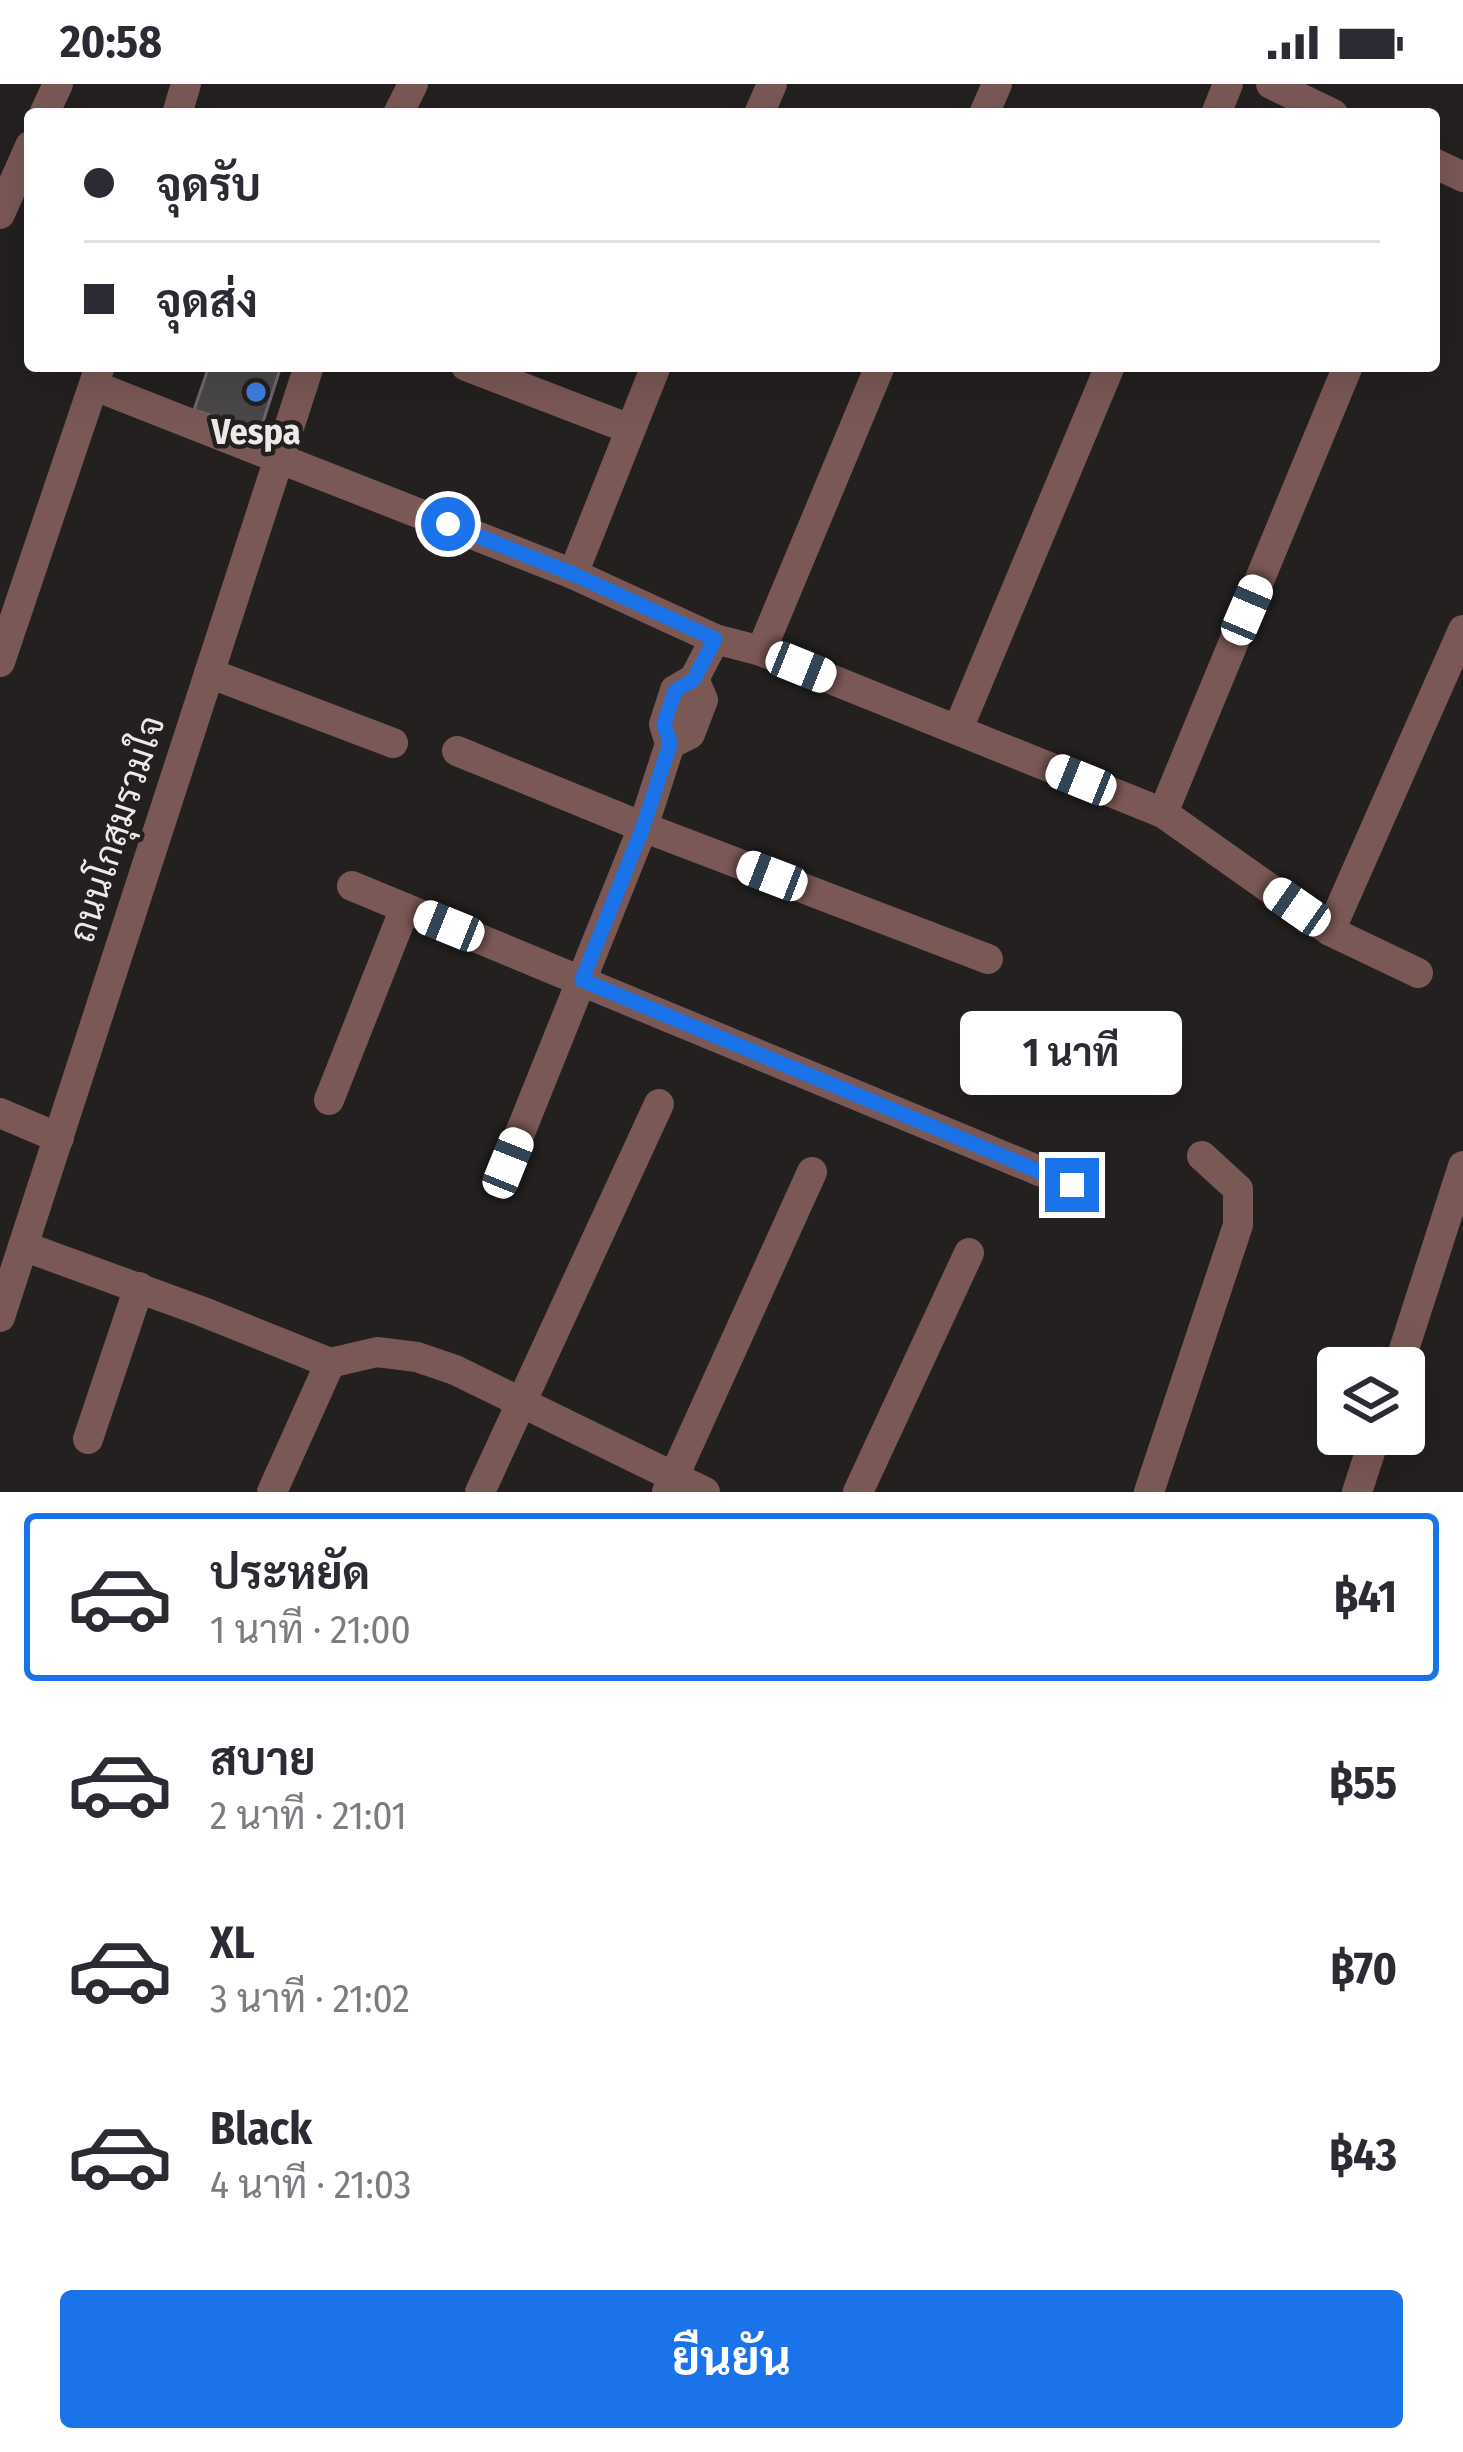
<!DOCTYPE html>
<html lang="th">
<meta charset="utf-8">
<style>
:root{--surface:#fff;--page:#f7f7f7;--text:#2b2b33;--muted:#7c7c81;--line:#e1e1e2;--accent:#1a73e8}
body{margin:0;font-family:"Fira Sans Condensed",Sarabun,sans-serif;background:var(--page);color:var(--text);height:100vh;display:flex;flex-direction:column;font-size:45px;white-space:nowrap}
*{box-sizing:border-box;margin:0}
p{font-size:39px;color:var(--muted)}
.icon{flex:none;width:66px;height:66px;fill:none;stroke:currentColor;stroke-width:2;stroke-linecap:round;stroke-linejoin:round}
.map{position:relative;height:1408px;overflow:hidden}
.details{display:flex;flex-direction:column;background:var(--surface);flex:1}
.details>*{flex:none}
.guide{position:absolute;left:24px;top:24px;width:1416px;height:264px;border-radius:12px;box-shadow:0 12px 48px #0002;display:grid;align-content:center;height:264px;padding:0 60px;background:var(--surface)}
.buttons{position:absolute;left:1317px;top:1263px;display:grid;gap:24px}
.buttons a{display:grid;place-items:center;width:108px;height:108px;border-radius:12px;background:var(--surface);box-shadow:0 12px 48px #0002;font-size:60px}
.end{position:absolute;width:54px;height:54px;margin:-27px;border:15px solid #1a73e8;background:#fff;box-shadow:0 0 0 6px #fff}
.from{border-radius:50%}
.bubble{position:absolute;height:84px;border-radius:12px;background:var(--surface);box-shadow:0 12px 48px #0002;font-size:39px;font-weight:700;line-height:84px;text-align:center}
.car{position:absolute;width:36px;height:72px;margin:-36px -18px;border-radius:15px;box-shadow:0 0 9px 3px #0007;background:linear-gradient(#fff 24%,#345 0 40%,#fff 0 76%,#345 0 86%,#fff 0)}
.guide b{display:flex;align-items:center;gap:42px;height:114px;font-size:45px}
.guide b+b{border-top:3px solid var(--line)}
.guide i{width:30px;height:30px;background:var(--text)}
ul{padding:21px 0 0;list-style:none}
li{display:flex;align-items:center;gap:36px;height:168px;margin:0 24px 18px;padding:0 36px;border:6px solid transparent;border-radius:12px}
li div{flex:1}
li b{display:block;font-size:45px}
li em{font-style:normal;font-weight:700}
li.current{border-color:var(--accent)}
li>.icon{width:108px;height:108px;stroke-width:1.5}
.button{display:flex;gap:24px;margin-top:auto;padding:24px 60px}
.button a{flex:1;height:138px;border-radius:12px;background:var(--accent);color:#fff;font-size:48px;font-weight:700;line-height:138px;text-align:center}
.status{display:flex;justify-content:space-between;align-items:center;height:84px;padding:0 60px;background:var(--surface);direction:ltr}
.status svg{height:33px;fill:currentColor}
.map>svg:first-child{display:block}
.building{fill:#4a4748;stroke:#6d696b;stroke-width:3}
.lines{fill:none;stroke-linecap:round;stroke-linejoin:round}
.minor{stroke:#7a5855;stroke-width:30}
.tertiary{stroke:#7a5855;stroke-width:30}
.route{stroke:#1a73e8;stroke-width:15}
.shop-dot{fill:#3f7fe0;stroke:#23201f;stroke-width:4.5}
.labels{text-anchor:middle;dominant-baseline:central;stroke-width:9;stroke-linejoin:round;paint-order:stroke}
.poi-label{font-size:36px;font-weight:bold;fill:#eceae9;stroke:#23201f}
.street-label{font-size:36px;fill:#eceae9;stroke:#23201f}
</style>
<div class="status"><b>20:58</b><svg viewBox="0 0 49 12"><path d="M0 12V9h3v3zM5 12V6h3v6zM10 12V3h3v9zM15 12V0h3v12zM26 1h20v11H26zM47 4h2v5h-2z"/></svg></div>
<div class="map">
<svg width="1463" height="1408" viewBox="0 0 1463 1408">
<rect width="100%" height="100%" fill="#23201f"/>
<!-- building -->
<polygon class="building" points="209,282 281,282 260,347 194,326"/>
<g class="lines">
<!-- minor -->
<g class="minor">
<polyline points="1271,0 1333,30"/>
<polyline points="44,30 58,0"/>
<polyline points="177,30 186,0"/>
<polyline points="759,30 772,0"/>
<polyline points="984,30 997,0"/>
<polyline points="1216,30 1228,0"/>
<polyline points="1434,79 1463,93"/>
<polyline points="0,130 30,62"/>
<polyline points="466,282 630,345"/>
<polyline points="95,302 573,490 715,555 761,567 1163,729 1330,847 1418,889"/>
<polyline points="573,490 656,282"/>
<polyline points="761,567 880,282"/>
<polyline points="0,578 100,282"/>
<polyline points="209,589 393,659"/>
<polyline points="958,645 1110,282"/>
<polyline points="670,660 690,650 703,616 694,595"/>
<polyline points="457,667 643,743 988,875"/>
<polyline points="1163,729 1348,282"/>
<polyline points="352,802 1073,1101"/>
<polyline points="1330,847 1463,546"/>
<polyline points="329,1016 405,824"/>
<polyline points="0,1029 59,1054"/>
<polyline points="508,1079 643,743 670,660 664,640 675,606 694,595 715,555"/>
<polyline points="23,1162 201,1227 330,1279 377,1268 417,1273 455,1286 705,1408"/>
<polyline points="1398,1284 1463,1082"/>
<polyline points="88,1355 139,1203"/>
<polyline points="272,1408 330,1279"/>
<polyline points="480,1408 659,1020"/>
<polyline points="667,1408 812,1088"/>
<polyline points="858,1408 969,1169"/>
<polyline points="1149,1408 1238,1141 1238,1105 1202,1072"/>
<polyline points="1357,1408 1376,1350"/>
</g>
<!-- tertiary -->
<g class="tertiary">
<polyline points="398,30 413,0"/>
<polyline points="0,1233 309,282"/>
</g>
</g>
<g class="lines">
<!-- route -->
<polyline class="route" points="448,440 573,490 715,555 694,595 675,607 664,640 670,660 643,743 582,896 1072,1101"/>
</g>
<!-- markers -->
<circle class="shop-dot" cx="256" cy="308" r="12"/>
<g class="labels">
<!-- poi labels -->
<g class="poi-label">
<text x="256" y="348">Vespa</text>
</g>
<!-- street labels -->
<g class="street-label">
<text transform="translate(117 745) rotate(-72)">ถนนโกสุมรวมใจ</text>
</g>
</g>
</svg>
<div class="buttons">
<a><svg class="icon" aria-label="layers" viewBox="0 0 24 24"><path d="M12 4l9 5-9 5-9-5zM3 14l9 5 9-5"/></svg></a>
</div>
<i class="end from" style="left:448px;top:440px"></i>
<i class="end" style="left:1072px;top:1101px"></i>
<div class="bubble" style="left:960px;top:927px;width:222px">1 นาที</div>
<i class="car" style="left:1247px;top:526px;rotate:23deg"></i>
<i class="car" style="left:801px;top:583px;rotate:112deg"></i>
<i class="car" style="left:1081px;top:696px;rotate:292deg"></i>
<i class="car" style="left:772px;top:792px;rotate:291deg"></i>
<i class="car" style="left:1297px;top:823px;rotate:305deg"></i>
<i class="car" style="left:449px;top:842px;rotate:292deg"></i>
<i class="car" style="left:508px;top:1079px;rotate:22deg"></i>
<div class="guide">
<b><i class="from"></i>จุดรับ</b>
<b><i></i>จุดส่ง</b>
</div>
</div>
<section class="details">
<ul>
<li class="current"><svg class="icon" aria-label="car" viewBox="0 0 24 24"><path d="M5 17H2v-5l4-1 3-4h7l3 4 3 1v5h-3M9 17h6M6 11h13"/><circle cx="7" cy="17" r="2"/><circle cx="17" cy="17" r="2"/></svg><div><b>ประหยัด</b><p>1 นาที · 21:00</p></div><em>฿41</em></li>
<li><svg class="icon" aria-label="car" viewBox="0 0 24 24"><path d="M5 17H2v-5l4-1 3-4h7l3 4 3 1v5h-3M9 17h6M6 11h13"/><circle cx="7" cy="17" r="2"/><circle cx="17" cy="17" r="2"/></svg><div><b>สบาย</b><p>2 นาที · 21:01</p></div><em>฿55</em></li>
<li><svg class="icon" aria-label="car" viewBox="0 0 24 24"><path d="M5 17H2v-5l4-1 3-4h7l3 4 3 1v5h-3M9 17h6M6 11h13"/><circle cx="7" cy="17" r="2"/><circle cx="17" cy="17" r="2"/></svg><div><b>XL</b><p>3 นาที · 21:02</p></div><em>฿70</em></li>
<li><svg class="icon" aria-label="car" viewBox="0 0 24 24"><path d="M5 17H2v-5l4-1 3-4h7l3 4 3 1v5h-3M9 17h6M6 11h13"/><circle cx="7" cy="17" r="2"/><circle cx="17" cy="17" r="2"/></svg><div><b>Black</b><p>4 นาที · 21:03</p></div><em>฿43</em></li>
</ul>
<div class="button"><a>ยืนยัน</a></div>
</section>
